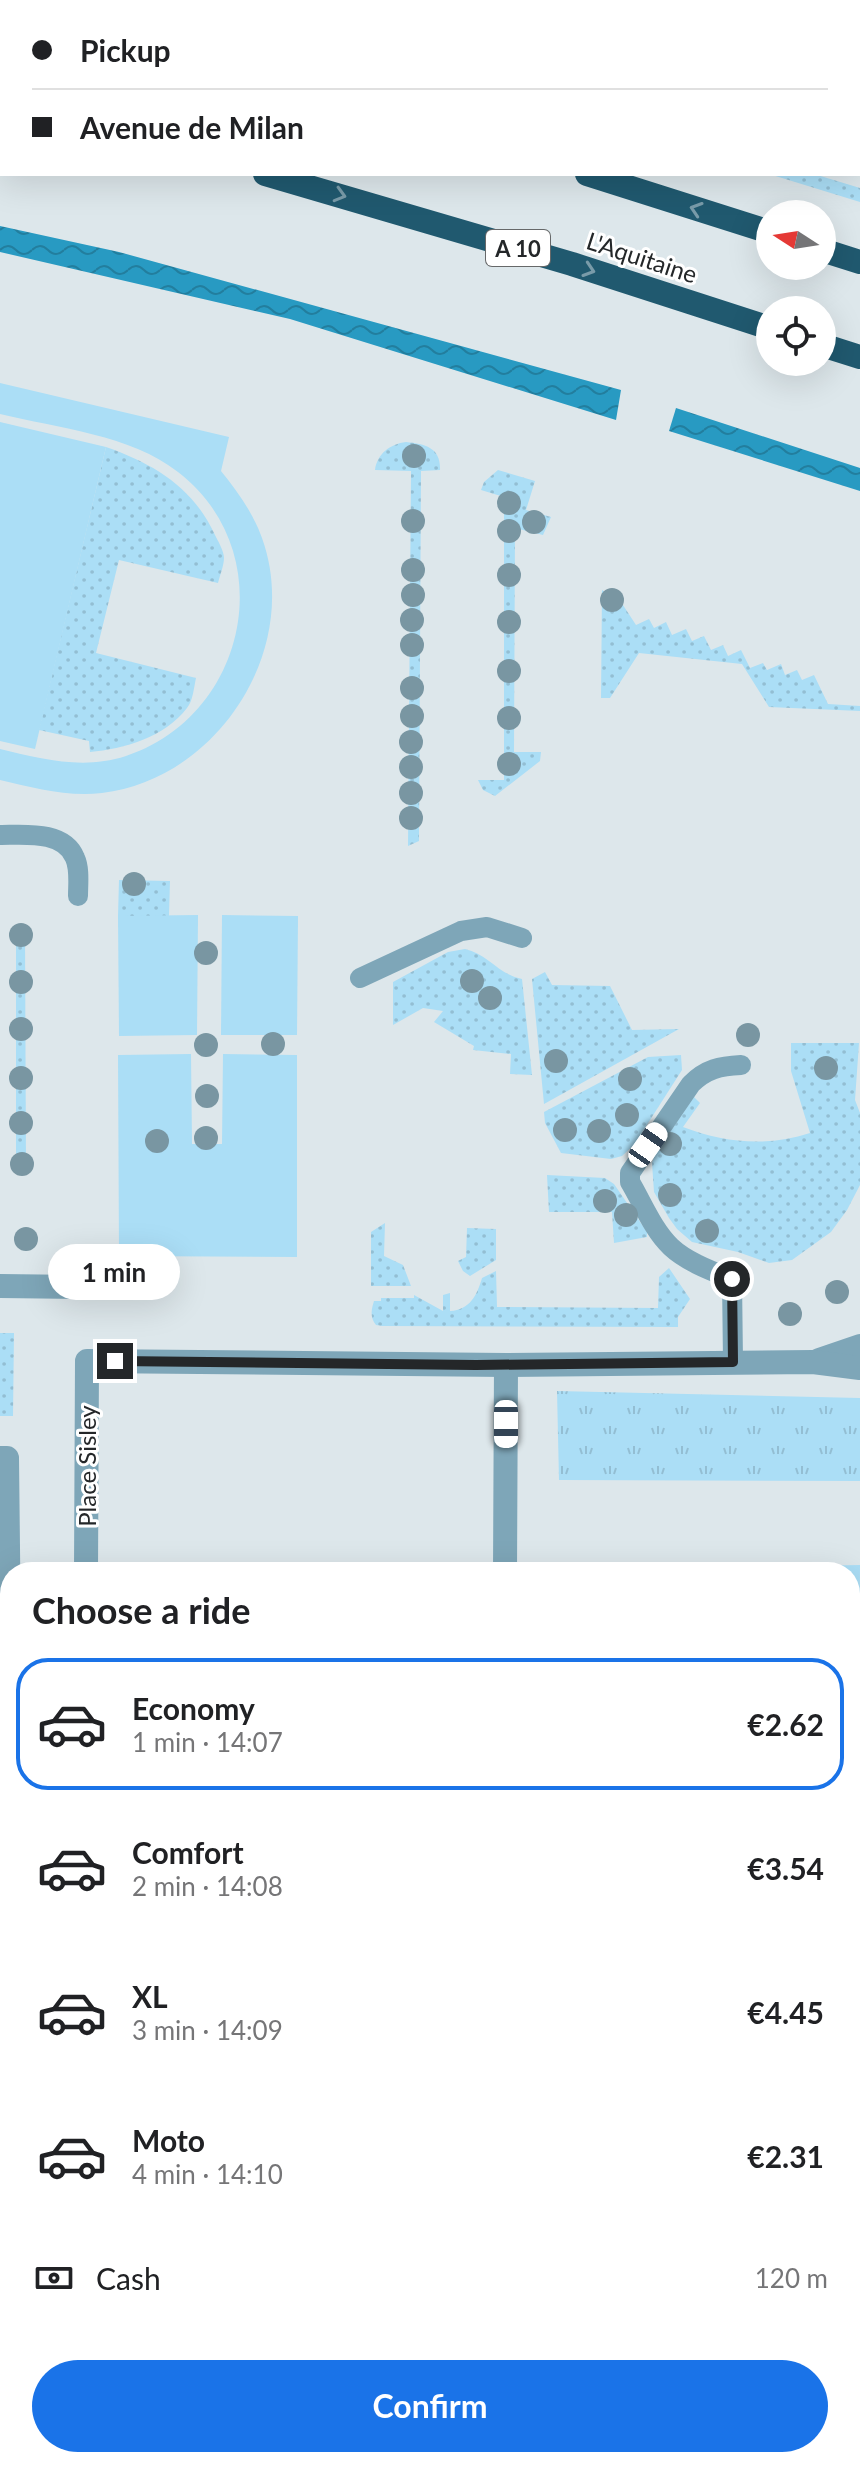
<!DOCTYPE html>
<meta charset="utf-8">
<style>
:root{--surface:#fff;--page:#f2f2f2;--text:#202124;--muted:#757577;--line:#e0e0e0;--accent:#1a73e8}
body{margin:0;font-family:Lato,sans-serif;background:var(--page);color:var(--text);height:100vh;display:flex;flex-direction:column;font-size:30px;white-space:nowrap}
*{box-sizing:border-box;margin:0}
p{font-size:26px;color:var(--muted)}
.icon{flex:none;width:44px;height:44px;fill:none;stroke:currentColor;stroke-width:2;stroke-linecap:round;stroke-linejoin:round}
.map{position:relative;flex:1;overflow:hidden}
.panel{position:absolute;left:0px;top:1562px;width:860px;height:906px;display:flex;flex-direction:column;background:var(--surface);border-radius:32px 32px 0 0;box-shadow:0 8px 32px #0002}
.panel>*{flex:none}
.hud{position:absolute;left:0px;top:0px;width:860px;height:176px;box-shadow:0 8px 32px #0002;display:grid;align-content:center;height:176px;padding:0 32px;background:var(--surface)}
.needle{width:52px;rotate:282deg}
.fabs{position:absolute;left:756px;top:200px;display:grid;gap:16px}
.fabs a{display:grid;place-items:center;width:80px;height:80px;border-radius:50%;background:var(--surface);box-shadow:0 8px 32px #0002;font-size:40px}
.end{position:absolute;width:36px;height:36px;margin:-18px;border:10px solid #242729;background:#fff;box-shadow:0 0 0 4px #fff}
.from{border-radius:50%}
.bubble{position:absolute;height:56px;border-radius:28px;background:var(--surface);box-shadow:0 8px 32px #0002;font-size:26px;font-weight:700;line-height:56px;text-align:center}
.car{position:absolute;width:24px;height:48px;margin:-24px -12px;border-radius:10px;box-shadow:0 0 6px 2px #0007;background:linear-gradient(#fff 24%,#345 0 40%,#fff 0 76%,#345 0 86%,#fff 0)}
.hud b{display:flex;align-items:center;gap:28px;height:76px;font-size:30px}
.hud b+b{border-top:2px solid var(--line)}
.hud i{width:20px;height:20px;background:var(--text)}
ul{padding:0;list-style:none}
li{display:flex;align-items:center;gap:24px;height:132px;margin:0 16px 12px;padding:0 16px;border:4px solid transparent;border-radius:32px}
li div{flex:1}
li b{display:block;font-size:30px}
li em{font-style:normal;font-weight:700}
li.current{border-color:var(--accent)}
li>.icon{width:72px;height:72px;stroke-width:1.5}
h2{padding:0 32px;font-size:36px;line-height:96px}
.pay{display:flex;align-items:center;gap:20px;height:88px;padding:0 32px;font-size:30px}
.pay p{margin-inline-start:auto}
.button{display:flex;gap:16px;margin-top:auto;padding:16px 32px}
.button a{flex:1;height:92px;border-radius:48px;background:var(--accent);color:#fff;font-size:32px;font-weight:700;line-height:92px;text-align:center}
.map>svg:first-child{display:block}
.grass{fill:url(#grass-dots)}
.park{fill:url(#park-tufts)}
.pitch{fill:#abdef6}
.water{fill:url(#water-waves)}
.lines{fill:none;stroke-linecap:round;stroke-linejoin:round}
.lane{stroke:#7ea6b8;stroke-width:20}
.street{stroke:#7ea6b8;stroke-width:24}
.primary{stroke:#087091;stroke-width:24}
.highway{stroke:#20596f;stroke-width:24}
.tree{fill:#7996a2}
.oneway{stroke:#799ba9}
.route{stroke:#242729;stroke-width:10}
.labels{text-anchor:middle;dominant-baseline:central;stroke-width:6;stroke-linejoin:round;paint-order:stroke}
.shield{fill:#fff;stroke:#666869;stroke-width:2}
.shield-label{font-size:22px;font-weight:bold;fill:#242729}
.street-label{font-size:24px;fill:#242729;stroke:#fff}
</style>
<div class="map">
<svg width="860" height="2467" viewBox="0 0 860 2467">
<defs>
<pattern id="grass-dots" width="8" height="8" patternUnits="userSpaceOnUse" patternTransform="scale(2)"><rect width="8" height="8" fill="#abdef6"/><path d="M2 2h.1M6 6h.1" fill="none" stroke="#93bed3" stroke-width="1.8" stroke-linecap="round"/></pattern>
<pattern id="park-tufts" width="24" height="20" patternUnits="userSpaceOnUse" patternTransform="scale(2)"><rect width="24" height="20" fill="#abdef6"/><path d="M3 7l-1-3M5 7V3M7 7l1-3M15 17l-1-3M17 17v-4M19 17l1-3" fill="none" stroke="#93bed3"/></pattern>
<pattern id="water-waves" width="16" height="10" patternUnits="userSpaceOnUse" patternTransform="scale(2)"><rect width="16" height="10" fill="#289ac2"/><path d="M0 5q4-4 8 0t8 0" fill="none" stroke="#227e9e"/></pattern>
</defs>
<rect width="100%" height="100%" fill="#dde7eb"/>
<!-- grass -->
<g class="grass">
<polygon points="709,0 860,0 860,70 858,2"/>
<polygon points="769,174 814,174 860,188 860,202"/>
<path d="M406,442c20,2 35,6 34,28l-19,1 -2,370 -11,5 3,-375 -36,-1c2,-16 15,-26 31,-28z"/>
<path d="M106,447c48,17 87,40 109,88 3,6 9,16 9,23 0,7 -4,17 -6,25l-99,-23 -23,93 100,25c-2,9 -3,23 -9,30 -22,29 -63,41 -97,44l-1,-11 -50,-11z"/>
<polygon points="498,470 535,481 526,510 551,517 543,535 515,528 514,752 541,752 540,761 495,796 483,790 478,780 504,780 504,497 481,490 484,482"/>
<polygon points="602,590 621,602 636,625 649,619 654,628 666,622 672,635 686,629 692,641 704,636 711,650 723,645 728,656 741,650 750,668 763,663 767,670 781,664 785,675 797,670 802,680 814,675 828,704 860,706 860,711 769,707 742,664 639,653 610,698 601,698"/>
<polygon points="119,880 170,881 169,916 118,916"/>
<polygon points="16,929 25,929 26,1169 16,1169"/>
<path d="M465,949c23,5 34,26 57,30l10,96 -22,-1 1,-20 -38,-4 1,-4 -40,-24 9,-11 -20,-3 -30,17v-43l55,-30z"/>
<polygon points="545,972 552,985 610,986 632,1030 679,1029 544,1104 532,979"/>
<path d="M791,1043h68l-4,57 5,13v72l-13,25 -16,22 -39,28 -23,3 -31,-11 -46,-10 -15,-13 -8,-11 -15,-26 -2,-29 3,-9 39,-57 6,6 -17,24c42,16 84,20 127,6l-19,-62z"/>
<polygon points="681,1055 682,1070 634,1145 622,1156 611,1159 561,1153 545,1123 544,1112 648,1057"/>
<polygon points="547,1175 605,1178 614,1184 647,1232 647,1237 614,1243 612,1212 549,1212"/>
<polygon points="385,1223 384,1256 403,1265 411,1286 371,1286 371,1232"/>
<polygon points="467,1228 496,1229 496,1260 470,1276 463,1271 458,1261 466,1257"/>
<path d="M669,1268l21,31 -12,18v10l-296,-1 -6,-1c-7,-9 -4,-17 -2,-24h7v-3h33v-3l29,16v-16l7,-2v18c20,-1 27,-16 32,-33l14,-7 1,36 161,1 1,-31z"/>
<polygon points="0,1333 14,1333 13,1416 0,1416"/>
</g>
<!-- park -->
<g class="park">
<polygon points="557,1391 860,1398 860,1481 559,1480"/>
<polygon points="860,1565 858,2013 850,2013 850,1572 631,1572 631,1569"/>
</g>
<!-- pitch -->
<g class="pitch">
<path d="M0,383l229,54 -8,34c17,21 32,42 41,67 40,111 -44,241 -160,255 -35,4 -68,-5 -102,-13v-31c42,10 83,21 126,7 122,-40 156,-204 52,-284 -47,-37 -120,-44 -178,-58z"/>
<polygon points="0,422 106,447 35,749 0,741"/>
<polygon points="198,915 197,1035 119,1036 118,916"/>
<polygon points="222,915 298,916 297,1035 221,1035"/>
<polygon points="191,1054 192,1144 222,1144 223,1054 297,1055 297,1257 119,1256 118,1055"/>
</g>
<!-- water -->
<g class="water">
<polygon points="0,226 119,252 621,390 616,420 290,319 0,252"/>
<polygon points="676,408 860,468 860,491 669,431"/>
</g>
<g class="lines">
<!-- lane -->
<g class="lane">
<path d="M0,835c24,0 64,-5 75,23 5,11 3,26 3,38"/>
<polyline points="360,978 461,931 487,927 522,938"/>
<path d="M733,1362l-1,-83c-20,-8 -45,-17 -61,-32 -18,-17 -29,-45 -41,-65v-9l61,-89c15,-15 29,-18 50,-19"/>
</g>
<!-- street -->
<g class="street">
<polyline points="0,1286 81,1287"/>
<polyline points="819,1360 860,1346"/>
<polyline points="0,1458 7,1458 10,1728"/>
<polyline points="86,1572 87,1361 506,1365 813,1362 860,1368"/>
<polyline points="505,1572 506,1365"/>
<polyline points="236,2467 236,2458"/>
<polyline points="312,2467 312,2458"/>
</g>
<!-- primary -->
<g class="primary">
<polyline points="322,0 330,2"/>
<polyline points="473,0 480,2"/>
<polyline points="858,106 860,106"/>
<polyline points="858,150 860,150"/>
</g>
<!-- highway -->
<g class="highway">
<polyline points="0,9 2,10"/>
<polyline points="0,103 2,103"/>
<polyline points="265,174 572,264 770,328"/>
<polyline points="587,174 770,232"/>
<polyline points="822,250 860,262"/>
<polyline points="822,345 860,357"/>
</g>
</g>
<!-- trees -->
<g class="tree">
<circle cx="414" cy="456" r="12"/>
<circle cx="509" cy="503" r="12"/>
<circle cx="413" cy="521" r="12"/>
<circle cx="534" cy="522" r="12"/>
<circle cx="509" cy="531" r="12"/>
<circle cx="413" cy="570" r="12"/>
<circle cx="509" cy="575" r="12"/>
<circle cx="413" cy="595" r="12"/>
<circle cx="612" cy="600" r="12"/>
<circle cx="412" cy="620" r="12"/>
<circle cx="509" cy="622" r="12"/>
<circle cx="412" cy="645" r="12"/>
<circle cx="509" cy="671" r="12"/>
<circle cx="412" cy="688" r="12"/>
<circle cx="412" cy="716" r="12"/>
<circle cx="509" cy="718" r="12"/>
<circle cx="411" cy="742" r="12"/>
<circle cx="509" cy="764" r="12"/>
<circle cx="411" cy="767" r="12"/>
<circle cx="411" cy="793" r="12"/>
<circle cx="411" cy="818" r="12"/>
<circle cx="134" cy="884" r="12"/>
<circle cx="21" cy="935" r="12"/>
<circle cx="206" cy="953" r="12"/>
<circle cx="472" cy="981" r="12"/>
<circle cx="21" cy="982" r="12"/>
<circle cx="490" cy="998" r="12"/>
<circle cx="21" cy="1029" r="12"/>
<circle cx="748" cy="1035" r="12"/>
<circle cx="273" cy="1044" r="12"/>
<circle cx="206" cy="1045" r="12"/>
<circle cx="556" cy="1061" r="12"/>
<circle cx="826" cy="1068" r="12"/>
<circle cx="21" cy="1078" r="12"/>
<circle cx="630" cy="1079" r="12"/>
<circle cx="207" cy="1096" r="12"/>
<circle cx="627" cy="1115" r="12"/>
<circle cx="21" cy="1123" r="12"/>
<circle cx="565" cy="1130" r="12"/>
<circle cx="599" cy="1131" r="12"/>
<circle cx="206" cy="1138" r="12"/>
<circle cx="157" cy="1141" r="12"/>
<circle cx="670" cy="1144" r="12"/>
<circle cx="22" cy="1164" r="12"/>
<circle cx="670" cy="1195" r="12"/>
<circle cx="605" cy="1201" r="12"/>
<circle cx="626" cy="1215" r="12"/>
<circle cx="707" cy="1231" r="12"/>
<circle cx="26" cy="1239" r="12"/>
<circle cx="837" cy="1292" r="12"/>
<circle cx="790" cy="1314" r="12"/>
</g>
<!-- one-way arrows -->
<defs><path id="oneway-chevron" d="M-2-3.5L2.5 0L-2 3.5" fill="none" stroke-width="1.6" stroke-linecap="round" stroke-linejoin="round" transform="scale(2)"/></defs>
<g class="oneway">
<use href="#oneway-chevron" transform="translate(340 195) rotate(16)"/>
<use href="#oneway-chevron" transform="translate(696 209) rotate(-162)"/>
<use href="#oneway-chevron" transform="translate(589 270) rotate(18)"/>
</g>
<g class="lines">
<!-- route -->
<polyline class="route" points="115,1361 476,1365 733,1362 732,1279"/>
</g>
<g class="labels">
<!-- shield labels -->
<rect class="shield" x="486" y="230" width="64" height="36" rx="6"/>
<g class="shield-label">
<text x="518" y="248">A 10</text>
</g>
<!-- street labels -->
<g class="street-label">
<text transform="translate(642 257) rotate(18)">L'Aquitaine</text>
<text transform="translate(86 1466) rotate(-90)">Place Sisley</text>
</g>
</g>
</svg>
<div class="fabs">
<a><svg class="needle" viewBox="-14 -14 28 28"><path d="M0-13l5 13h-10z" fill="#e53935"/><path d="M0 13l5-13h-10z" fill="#757577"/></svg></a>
<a><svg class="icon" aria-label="locate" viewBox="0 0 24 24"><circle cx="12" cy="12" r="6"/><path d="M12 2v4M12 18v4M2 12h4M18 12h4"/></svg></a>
</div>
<i class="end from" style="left:732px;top:1279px"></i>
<i class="end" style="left:115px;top:1361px"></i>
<div class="bubble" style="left:48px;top:1244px;width:132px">1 min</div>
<i class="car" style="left:648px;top:1145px;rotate:35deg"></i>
<i class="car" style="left:506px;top:1424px;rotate:180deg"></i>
<div class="hud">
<b><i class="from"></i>Pickup</b>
<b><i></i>Avenue de Milan</b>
</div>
<section class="panel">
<h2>Choose a ride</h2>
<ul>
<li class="current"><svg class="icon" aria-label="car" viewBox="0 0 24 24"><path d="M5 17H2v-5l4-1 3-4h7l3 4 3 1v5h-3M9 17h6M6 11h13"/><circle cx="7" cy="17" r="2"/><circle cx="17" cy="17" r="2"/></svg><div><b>Economy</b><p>1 min · 14:07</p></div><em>€2.62</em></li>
<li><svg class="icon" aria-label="car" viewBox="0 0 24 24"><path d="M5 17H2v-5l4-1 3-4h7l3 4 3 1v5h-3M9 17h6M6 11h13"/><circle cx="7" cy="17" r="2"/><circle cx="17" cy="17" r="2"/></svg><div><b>Comfort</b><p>2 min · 14:08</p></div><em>€3.54</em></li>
<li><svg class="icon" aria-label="car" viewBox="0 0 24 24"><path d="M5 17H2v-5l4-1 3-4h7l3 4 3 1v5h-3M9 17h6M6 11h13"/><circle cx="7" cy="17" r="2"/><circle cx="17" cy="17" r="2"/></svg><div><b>XL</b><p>3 min · 14:09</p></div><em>€4.45</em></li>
<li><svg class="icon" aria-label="car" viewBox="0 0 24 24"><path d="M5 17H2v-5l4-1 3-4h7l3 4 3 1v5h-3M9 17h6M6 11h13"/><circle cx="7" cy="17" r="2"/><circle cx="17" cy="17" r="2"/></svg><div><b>Moto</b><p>4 min · 14:10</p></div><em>€2.31</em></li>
</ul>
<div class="pay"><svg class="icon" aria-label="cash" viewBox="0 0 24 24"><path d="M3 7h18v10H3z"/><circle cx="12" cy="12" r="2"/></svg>Cash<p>120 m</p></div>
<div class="button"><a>Confirm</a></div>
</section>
</div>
